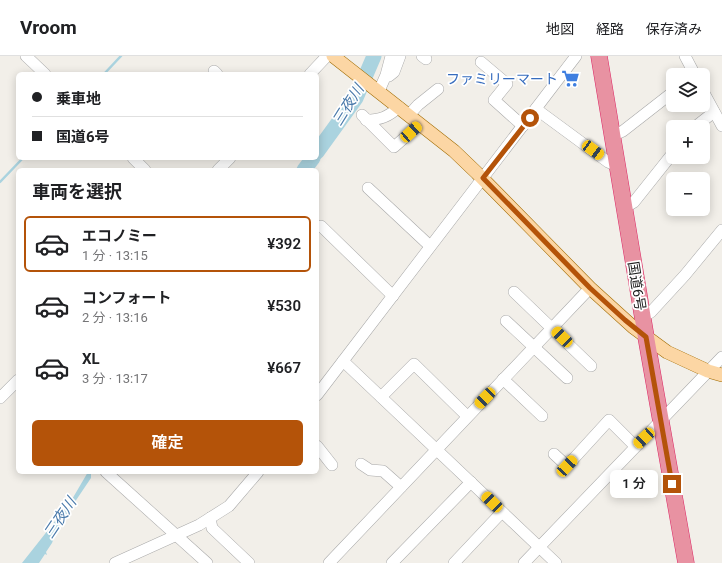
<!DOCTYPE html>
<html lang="ja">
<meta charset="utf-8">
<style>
:root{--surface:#fff;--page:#f2f2f2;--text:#202124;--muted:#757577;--line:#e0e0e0;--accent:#b45309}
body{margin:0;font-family:Roboto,"Noto Sans JP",sans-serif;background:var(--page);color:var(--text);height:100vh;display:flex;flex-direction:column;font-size:15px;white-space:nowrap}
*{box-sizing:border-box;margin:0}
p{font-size:13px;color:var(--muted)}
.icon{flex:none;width:22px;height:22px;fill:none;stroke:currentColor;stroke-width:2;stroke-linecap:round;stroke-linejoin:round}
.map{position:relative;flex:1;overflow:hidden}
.panel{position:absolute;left:16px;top:112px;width:303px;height:306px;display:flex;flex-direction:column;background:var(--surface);border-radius:6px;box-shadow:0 2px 10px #0003}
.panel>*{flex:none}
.hud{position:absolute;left:16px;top:16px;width:303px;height:88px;border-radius:6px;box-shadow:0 2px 10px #0003;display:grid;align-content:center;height:88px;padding:0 16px;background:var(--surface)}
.tools{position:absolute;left:666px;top:12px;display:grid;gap:8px}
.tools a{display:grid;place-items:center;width:44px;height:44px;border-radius:6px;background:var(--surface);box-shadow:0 2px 10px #0003;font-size:20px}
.end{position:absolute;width:18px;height:18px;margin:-9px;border:5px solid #b45309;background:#fff;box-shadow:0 0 0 2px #fff}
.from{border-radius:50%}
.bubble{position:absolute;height:28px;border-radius:6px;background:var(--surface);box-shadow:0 2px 10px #0003;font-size:13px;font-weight:600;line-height:28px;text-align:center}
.car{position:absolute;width:12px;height:24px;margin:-12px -6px;border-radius:5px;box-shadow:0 0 3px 1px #0007;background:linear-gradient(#f5c518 24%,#345 0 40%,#f5c518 0 76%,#345 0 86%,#f5c518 0)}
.hud b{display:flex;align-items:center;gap:14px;height:38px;font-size:15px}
.hud b+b{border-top:1px solid var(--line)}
.hud i{width:10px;height:10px;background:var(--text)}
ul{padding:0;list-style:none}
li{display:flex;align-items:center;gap:12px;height:56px;margin:0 8px 6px;padding:0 8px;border:2px solid transparent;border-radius:6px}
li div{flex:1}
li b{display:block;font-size:15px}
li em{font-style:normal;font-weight:600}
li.on{border-color:var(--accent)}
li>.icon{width:36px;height:36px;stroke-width:1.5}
h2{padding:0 16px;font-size:18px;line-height:48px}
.cta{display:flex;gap:8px;margin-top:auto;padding:8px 16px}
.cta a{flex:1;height:46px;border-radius:6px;background:var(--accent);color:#fff;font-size:16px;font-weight:600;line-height:46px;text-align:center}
header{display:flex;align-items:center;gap:24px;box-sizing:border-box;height:56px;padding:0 20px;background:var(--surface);border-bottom:1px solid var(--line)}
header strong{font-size:19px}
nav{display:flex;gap:22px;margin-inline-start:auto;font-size:14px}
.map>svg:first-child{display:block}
.water{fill:#aad3df}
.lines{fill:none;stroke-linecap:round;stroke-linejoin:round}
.stream{stroke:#aad3df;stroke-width:2.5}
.river{stroke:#aad3df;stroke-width:15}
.minor-casing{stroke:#a9a9a9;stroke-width:12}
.major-casing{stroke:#a06b00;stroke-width:14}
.highway-casing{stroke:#dc2a67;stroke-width:17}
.minor{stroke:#fff;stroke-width:11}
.major{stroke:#fcd6a4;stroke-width:13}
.highway{stroke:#e892a2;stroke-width:16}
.route{stroke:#b45309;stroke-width:5}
.labels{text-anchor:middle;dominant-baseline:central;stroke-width:3.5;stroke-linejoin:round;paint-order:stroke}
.shop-label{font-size:14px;fill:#366cbe;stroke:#fff;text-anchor:end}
.street-label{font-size:14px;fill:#222;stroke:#fff}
.water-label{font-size:15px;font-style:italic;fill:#4a7aab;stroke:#fff}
</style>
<header>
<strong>Vroom</strong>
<nav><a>地図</a><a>経路</a><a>保存済み</a></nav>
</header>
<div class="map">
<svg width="722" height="507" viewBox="0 0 722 507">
<rect width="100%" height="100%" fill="#f2efe9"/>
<!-- water -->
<polygon class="water" points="88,416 91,416 91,422 58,471 52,487 46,496 47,499 45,498 39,507 22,507 71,445"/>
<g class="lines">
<!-- stream -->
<g class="stream">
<polyline points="104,18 121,0"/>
<polyline points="0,126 23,102"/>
</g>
<!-- river -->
<g class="river">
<polyline points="317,96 356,42 374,0"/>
<polyline points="304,114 313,102"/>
</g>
<defs>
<g id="minor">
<polyline points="26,0 45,18"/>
<polyline points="422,0 426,3"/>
<polyline points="685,0 695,19"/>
<polyline points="481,6 507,28 494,44 523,70"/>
<polyline points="214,15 217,18"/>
<polyline points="310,18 327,0"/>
<polyline points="389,20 394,16 400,0"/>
<polyline points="379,35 386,19 391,0"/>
<polyline points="703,35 722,70"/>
<polyline points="536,53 608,106 617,110"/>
<polyline points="362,59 394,91 420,68"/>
<polyline points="409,59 418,49 438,33"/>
<path d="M366,64c14,0 22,-3 33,-13"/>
<polyline points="695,71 714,56"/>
<polyline points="612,80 623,75 673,36"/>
<polyline points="133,102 145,114"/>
<polyline points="218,114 230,102"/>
<polyline points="368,132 430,190"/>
<polyline points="624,152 634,146 673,97"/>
<polyline points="321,170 393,240"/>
<polyline points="514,236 591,310"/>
<polyline points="643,261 651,256 685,219 722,174"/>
<polyline points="506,265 567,322"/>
<polyline points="343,305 556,507"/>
<polyline points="503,323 542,360"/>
<polyline points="317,339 576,0"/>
<polyline points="381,341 414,308 467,360"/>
<polyline points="0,342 18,324"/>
<polyline points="317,390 332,409"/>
<polyline points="554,398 567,410 609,364 635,390"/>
<polyline points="361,408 370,414 383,415 401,431"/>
<polyline points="106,416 207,507"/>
<polyline points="210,462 212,472 249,507"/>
<polyline points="115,507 199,469 229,450 258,416"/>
<polyline points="329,507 590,232"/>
<polyline points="392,507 471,426"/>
<polyline points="454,507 502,456"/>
<polyline points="524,507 722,301"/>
</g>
<polyline id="major" points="333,0 454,95 477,117 590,232 633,271 667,296 708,315 722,319"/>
<polyline id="highway" points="599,0 646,281 686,507"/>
</defs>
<!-- minor casing -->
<use href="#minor" class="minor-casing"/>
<!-- major casing -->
<use href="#major" class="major-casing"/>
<!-- highway casing -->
<use href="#highway" class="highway-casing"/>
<!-- minor -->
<use href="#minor" class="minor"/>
<!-- major -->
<use href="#major" class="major"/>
<!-- highway -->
<use href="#highway" class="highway"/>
</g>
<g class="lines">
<!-- route -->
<polyline class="route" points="530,62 483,122 590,232 625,264 646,281 672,428"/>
</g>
<!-- icons -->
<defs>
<symbol id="supermarket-bare" viewBox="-9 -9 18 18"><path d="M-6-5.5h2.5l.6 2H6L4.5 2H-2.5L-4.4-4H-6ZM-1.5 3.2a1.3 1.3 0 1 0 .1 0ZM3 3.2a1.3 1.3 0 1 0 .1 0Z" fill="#3f7fe0" stroke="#fff" stroke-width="2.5" paint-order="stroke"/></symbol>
</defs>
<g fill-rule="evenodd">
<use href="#supermarket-bare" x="558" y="10" width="25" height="25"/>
</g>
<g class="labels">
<!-- shop labels -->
<g class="shop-label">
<text x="558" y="23">ファミリーマート</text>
</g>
<!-- street labels -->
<g class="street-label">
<text transform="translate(637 230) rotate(81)">国道6号</text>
</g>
<!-- water labels -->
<g class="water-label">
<text transform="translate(348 49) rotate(-58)">三夜川</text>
<text transform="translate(60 462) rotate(-56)">三夜川</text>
</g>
</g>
</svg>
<div class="tools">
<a><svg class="icon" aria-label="layers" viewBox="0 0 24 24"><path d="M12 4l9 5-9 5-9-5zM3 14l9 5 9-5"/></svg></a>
<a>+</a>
<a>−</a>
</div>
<i class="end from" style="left:530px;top:62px"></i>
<i class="end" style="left:672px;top:428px"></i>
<div class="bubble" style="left:610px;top:414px;width:48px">1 分</div>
<i class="car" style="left:411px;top:76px;rotate:48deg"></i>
<i class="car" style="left:593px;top:94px;rotate:126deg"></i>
<i class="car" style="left:562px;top:281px;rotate:314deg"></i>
<i class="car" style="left:485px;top:342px;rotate:224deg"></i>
<i class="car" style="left:644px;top:382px;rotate:227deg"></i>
<i class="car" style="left:567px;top:410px;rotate:43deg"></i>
<i class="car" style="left:492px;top:446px;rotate:314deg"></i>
<div class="hud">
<b><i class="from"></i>乗車地</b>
<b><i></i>国道6号</b>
</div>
<section class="panel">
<h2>車両を選択</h2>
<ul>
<li class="on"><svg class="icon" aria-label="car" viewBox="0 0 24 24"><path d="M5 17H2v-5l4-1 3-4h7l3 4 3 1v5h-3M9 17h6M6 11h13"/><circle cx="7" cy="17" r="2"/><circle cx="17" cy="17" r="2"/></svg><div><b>エコノミー</b><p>1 分 · 13:15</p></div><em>¥392</em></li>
<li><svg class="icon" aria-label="car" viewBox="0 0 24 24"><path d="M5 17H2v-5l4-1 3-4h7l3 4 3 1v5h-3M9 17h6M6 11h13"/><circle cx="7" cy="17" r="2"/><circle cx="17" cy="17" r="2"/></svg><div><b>コンフォート</b><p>2 分 · 13:16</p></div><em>¥530</em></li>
<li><svg class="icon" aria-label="car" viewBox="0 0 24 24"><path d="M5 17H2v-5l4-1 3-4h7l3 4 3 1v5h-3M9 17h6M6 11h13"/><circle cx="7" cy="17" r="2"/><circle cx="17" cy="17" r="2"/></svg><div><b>XL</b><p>3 分 · 13:17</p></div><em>¥667</em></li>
</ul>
<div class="cta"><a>確定</a></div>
</section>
</div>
